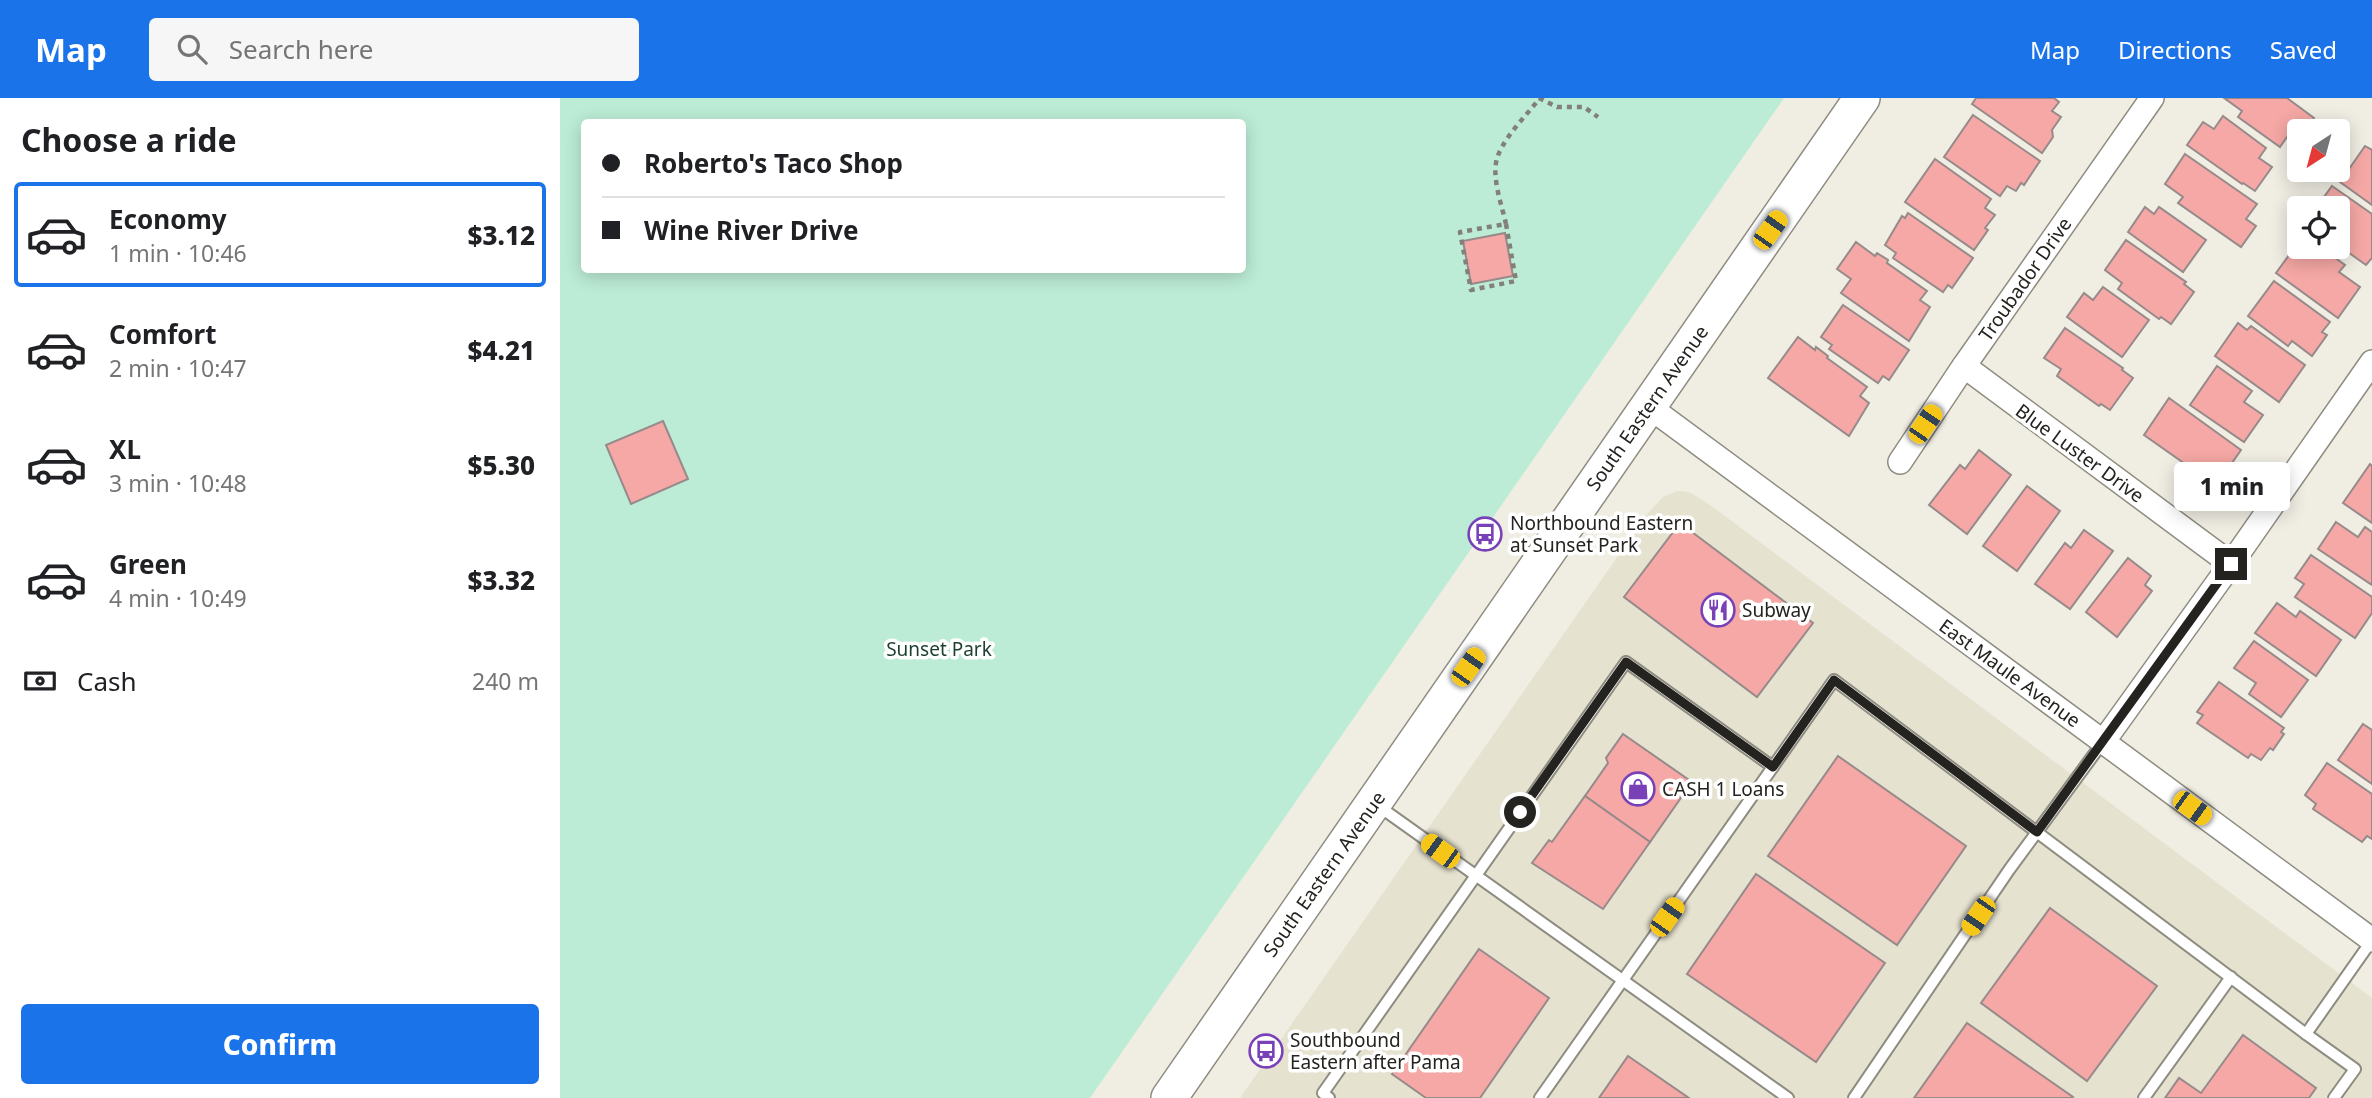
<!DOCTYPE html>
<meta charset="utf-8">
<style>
:root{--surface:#fff;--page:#f6f6f6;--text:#202124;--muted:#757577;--line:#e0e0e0;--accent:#1a73e8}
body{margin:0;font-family:"Noto Sans",sans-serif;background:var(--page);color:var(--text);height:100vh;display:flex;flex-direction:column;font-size:26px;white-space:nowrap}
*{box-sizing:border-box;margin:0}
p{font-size:23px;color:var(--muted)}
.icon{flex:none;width:38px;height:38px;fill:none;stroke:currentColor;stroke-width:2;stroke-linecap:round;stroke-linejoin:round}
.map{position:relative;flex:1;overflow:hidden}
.details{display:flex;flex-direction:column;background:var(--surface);width:560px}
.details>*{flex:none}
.top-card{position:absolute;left:21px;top:21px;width:665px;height:154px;border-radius:7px;box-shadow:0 4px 18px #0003;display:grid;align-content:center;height:154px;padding:0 21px;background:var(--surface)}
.needle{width:46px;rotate:216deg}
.controls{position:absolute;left:1727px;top:21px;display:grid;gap:14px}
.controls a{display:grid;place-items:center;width:63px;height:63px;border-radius:7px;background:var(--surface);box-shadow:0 4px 18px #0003;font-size:35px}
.end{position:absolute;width:32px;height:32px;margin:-16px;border:9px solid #24231f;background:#fff;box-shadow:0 0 0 4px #fff}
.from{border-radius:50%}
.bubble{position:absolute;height:49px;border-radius:7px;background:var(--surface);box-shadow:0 4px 18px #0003;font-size:23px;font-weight:800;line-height:49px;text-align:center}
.car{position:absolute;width:21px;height:42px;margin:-21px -10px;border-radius:9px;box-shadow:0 0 5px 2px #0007;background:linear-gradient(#f5c518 24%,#345 0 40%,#f5c518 0 76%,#345 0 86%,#f5c518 0)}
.top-card b{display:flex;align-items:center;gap:24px;height:66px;font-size:26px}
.top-card b+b{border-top:2px solid var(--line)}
.top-card i{width:18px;height:18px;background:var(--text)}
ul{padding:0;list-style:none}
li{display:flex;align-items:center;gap:21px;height:105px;margin:0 14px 10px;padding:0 7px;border:4px solid transparent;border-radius:7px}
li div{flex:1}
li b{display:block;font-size:26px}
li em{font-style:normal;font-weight:800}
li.selected{border-color:var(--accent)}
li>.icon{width:63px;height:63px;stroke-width:1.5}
h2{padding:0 21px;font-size:32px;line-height:84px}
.pay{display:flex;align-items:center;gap:18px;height:77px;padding:0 21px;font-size:26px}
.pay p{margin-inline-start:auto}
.button{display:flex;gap:14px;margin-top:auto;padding:14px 21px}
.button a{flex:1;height:80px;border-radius:7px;background:var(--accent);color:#fff;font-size:28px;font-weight:800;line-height:80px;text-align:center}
header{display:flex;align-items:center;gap:42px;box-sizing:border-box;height:98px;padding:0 35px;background:var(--accent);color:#fff}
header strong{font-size:33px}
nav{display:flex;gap:38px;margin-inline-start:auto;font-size:24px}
.search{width:490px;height:63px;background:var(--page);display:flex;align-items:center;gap:18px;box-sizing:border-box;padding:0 24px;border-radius:7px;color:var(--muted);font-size:26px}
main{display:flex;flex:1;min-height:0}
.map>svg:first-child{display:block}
.built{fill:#e6e2d0}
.green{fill:#bcecd5;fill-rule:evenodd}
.building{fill:#f5a8a5;stroke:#978a8a;stroke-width:2}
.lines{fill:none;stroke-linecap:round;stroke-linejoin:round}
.service-casing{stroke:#8e8c81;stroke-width:14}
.minor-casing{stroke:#8e8c81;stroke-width:26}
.primary-casing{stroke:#8e8c81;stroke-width:38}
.path{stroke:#828079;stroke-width:4.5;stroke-dasharray:5 5;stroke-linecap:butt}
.service{stroke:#fff;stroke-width:10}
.minor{stroke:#fff;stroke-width:23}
.primary{stroke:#fff;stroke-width:35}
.route{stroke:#24231f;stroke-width:9}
.labels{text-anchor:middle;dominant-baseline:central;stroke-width:7;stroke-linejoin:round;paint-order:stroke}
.street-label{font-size:19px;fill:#24231f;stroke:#fff}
.poi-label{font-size:19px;fill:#24231f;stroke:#fff;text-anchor:start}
.park-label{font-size:19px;fill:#1c3f30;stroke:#fff}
</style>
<header>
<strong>Map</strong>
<div class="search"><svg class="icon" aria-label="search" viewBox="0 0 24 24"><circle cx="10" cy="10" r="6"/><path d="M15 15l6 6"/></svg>Search here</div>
<nav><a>Map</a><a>Directions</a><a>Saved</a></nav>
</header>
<main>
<section class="details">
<h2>Choose a ride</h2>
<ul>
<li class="selected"><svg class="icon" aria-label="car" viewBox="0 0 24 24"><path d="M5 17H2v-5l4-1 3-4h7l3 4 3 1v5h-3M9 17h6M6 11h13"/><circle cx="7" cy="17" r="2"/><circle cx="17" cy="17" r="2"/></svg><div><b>Economy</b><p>1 min · 10:46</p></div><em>$3.12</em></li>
<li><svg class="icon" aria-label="car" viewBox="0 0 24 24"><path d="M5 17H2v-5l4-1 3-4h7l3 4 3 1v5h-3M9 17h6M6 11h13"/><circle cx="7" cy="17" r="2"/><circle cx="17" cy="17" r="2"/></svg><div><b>Comfort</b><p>2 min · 10:47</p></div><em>$4.21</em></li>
<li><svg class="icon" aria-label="car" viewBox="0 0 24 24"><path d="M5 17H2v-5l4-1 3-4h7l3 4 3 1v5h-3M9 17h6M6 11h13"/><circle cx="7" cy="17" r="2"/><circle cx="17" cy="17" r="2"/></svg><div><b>XL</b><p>3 min · 10:48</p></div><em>$5.30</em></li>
<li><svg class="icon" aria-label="car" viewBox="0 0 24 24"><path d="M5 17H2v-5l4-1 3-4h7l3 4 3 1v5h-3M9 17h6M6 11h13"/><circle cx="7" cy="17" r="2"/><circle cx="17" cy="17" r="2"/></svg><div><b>Green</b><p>4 min · 10:49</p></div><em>$3.32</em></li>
</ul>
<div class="pay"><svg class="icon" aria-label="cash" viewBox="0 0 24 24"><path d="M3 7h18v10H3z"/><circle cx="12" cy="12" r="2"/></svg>Cash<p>240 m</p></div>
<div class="button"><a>Confirm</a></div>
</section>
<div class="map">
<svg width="1812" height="1000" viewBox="0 0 1812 1000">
<rect width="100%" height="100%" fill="#f0eee3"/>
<!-- built -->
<polygon class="built" points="1117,393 1129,394 1146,404 1812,900 1812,1000 680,1000 1088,415 1103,399"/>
<!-- green -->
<path class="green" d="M0,0h1224l-694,1000h-530zM24,24h658v148h-658z"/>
<!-- building -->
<g class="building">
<polygon points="1416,0 1494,0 1499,4 1492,13 1501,19 1492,32 1493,39 1482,55 1412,6"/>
<polygon points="1664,0 1727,0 1754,20 1745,33 1740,33 1738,43 1729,36 1720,49 1678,19 1682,13"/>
<polygon points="1413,17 1480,63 1464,87 1461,85 1456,93 1447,88 1440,98 1384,59"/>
<polygon points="1663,18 1706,50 1699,60 1712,69 1695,93 1683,85 1682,86 1627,47 1643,24 1654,31"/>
<polygon points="1805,48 1812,52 1812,107 1780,84"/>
<polygon points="1625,56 1697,106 1686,121 1696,128 1681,149 1618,105 1623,99 1605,86"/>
<polygon points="1375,61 1431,101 1425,110 1435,117 1425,130 1428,132 1414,152 1345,104"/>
<polygon points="1772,88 1812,116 1812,160 1806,167 1778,147 1778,110 1756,110"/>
<polygon points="1585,109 1594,116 1599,109 1646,142 1623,174 1568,134"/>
<polygon points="1348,115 1413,160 1392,190 1388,187 1383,194 1333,160 1336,155 1325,147 1342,118 1345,120"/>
<polygon points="945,135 953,178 911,186 903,143"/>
<polygon points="1566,142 1626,184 1624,186 1634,194 1611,226 1601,219 1599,221 1558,191 1562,185 1545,172"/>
<polygon points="1740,142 1740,149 1760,149 1785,167 1779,174 1800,189 1778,220 1716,175"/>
<polygon points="1296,144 1315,158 1317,155 1328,162 1327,165 1367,193 1360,202 1370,209 1349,243 1281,195 1291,181 1277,171"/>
<polygon points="1714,183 1770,224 1762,234 1767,237 1752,258 1732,243 1728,248 1688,218"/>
<polygon points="1543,189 1589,222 1562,259 1507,219 1524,195 1533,202"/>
<polygon points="1283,207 1349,252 1329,282 1323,278 1318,285 1269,251 1272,247 1261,239"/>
<polygon points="1678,225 1687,232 1691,228 1745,267 1719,304 1655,258"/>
<polygon points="1505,230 1563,270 1562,272 1573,280 1550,312 1541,306 1539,308 1497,278 1501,271 1484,260"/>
<polygon points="1238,239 1255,252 1256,249 1268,258 1267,260 1307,289 1300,298 1309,305 1289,338 1208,280"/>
<polygon points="1657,268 1692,293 1684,304 1703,317 1684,344 1630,307"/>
<polygon points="1609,300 1681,352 1660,382 1642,369 1638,375 1584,337"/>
<polygon points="103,323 128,381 71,406 46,347"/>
<polygon points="1419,352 1451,377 1407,436 1369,407 1400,367 1405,371"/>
<polygon points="1810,366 1812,368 1812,425 1783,405"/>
<polygon points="1467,388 1500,413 1457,473 1423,448"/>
<polygon points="1776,424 1798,439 1805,429 1812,434 1812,487 1758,451"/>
<polygon points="1120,425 1253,525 1197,599 1064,499"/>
<polygon points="1524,432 1553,453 1510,511 1475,486 1505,445 1511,450"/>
<polygon points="1751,457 1812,499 1812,515 1795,540 1735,499 1744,486 1735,480"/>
<polygon points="1568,460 1591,478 1585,487 1592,493 1557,539 1526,514"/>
<polygon points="1717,505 1736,519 1740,513 1781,542 1756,578 1695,535"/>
<polygon points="1694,543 1748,582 1721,619 1689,596 1696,585 1674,570"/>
<polygon points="1659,584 1724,630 1721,634 1724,636 1713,652 1710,650 1701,662 1691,656 1688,660 1637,625 1643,617 1637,614"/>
<polygon points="1803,626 1812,632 1812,686 1778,662"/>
<polygon points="1063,636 1132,684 1090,744 1025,698 1048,665 1046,660"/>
<polygon points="1278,658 1406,748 1337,847 1208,758"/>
<polygon points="1767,665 1812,696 1812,741 1807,738 1802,744 1753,711 1756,706 1745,697"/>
<polygon points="1025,698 1090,744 1043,811 972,765 989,742 992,744"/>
<polygon points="1196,776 1325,865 1256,964 1127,876"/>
<polygon points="1490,810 1597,888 1527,983 1421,905"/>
<polygon points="919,851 989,900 920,1000 866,1000 832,976"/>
<polygon points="1407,925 1513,999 1512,1000 1354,1000"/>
<polygon points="1683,937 1756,990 1749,1000 1605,1000 1619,980 1641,995"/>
<polygon points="1068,958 1129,1000 1039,1000"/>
</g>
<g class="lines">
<defs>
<g id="service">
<polyline points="817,707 1228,1000"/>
<polyline points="1746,936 1795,971 1774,1000"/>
<polyline points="769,1000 763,995 1066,564 1213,669"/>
<polyline points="980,1000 1274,582 1746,936 1812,842"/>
<polyline points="1294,1000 1449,772 1543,644"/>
<polyline points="1584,1000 1671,879"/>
</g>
<g id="minor">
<polyline points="1404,268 1671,466"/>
<polyline points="1088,308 1812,842"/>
<polyline points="1340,364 1404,268 1592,0"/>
<polyline points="1543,644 1671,466 1812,264"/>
</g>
<polyline id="primary" points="609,1000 1302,0"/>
</defs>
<!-- service casing -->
<use href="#service" class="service-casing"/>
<!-- minor casing -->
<use href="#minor" class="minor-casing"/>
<!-- primary casing -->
<use href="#primary" class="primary-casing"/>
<!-- path -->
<g class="path">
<polyline points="979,0 997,9 1024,9 1038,19"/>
<polygon points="946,126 956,183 911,192 900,134"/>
<path d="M946,126c-4,-18 -13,-42 -10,-61 3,-21 31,-48 44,-65"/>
</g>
<!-- service -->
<use href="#service" class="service"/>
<!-- minor -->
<use href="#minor" class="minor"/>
<!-- primary -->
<use href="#primary" class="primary"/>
</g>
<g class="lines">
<!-- route -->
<polyline class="route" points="960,714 1066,564 1213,669 1274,582 1477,734 1671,466"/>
</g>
<!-- icons -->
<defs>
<symbol id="bus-ring" viewBox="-11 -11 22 22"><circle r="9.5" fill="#fff" stroke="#7841b8" stroke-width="1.5"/><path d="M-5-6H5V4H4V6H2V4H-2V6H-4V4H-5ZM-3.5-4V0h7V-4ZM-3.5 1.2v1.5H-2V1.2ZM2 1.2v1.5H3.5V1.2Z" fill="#7841b8"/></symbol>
<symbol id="restaurant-ring" viewBox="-11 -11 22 22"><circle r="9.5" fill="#fff" stroke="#7841b8" stroke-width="1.5"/><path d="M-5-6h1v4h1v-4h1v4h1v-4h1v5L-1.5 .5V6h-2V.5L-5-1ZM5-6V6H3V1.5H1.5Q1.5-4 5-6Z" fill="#7841b8"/></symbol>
<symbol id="shop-ring" viewBox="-11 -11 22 22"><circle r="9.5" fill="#fff" stroke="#7841b8" stroke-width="1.5"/><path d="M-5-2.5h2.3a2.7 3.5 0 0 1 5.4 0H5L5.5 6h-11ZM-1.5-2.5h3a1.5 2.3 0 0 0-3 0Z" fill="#7841b8"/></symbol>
</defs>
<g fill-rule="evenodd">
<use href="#bus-ring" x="906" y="417" width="38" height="38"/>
<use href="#restaurant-ring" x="1139" y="493" width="38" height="38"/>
<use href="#shop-ring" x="1059" y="672" width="38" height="38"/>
<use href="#bus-ring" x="687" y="934" width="38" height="38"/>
</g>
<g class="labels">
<!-- street labels -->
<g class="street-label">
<text transform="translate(1465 181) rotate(-55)">Troubador Drive</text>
<text transform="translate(1087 310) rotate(-55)">South Eastern Avenue</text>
<text transform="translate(1520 355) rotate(36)">Blue Luster Drive</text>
<text transform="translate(1450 575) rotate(36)">East Maule Avenue</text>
<text transform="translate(764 776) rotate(-55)">South Eastern Avenue</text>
</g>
<!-- poi labels -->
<g class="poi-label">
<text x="950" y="425">Northbound Eastern<tspan x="950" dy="22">at Sunset Park</tspan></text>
<text x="1182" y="512">Subway</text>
<text x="1102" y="691">CASH 1 Loans</text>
<text x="730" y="942">Southbound<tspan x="730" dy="22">Eastern after Pama</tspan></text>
</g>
<!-- park labels -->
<g class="park-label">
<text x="379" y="551">Sunset Park</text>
</g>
</g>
</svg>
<div class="controls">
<a><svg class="needle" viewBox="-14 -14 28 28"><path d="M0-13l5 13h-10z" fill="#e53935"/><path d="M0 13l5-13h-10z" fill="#757577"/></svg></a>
<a><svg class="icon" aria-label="locate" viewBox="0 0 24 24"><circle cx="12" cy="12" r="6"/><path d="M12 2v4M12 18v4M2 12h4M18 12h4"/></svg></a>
</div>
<i class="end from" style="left:960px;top:714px"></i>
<i class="end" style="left:1671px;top:466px"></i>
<div class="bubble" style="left:1614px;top:364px;width:116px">1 min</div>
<i class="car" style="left:1210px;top:132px;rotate:35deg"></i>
<i class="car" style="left:1365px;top:326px;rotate:34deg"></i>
<i class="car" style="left:908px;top:569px;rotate:35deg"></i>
<i class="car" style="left:1632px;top:710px;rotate:126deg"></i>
<i class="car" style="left:880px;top:753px;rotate:306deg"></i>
<i class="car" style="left:1418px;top:818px;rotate:214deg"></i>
<i class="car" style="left:1107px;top:819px;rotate:35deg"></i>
<div class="top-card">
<b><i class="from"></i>Roberto's Taco Shop</b>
<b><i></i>Wine River Drive</b>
</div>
</div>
</main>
